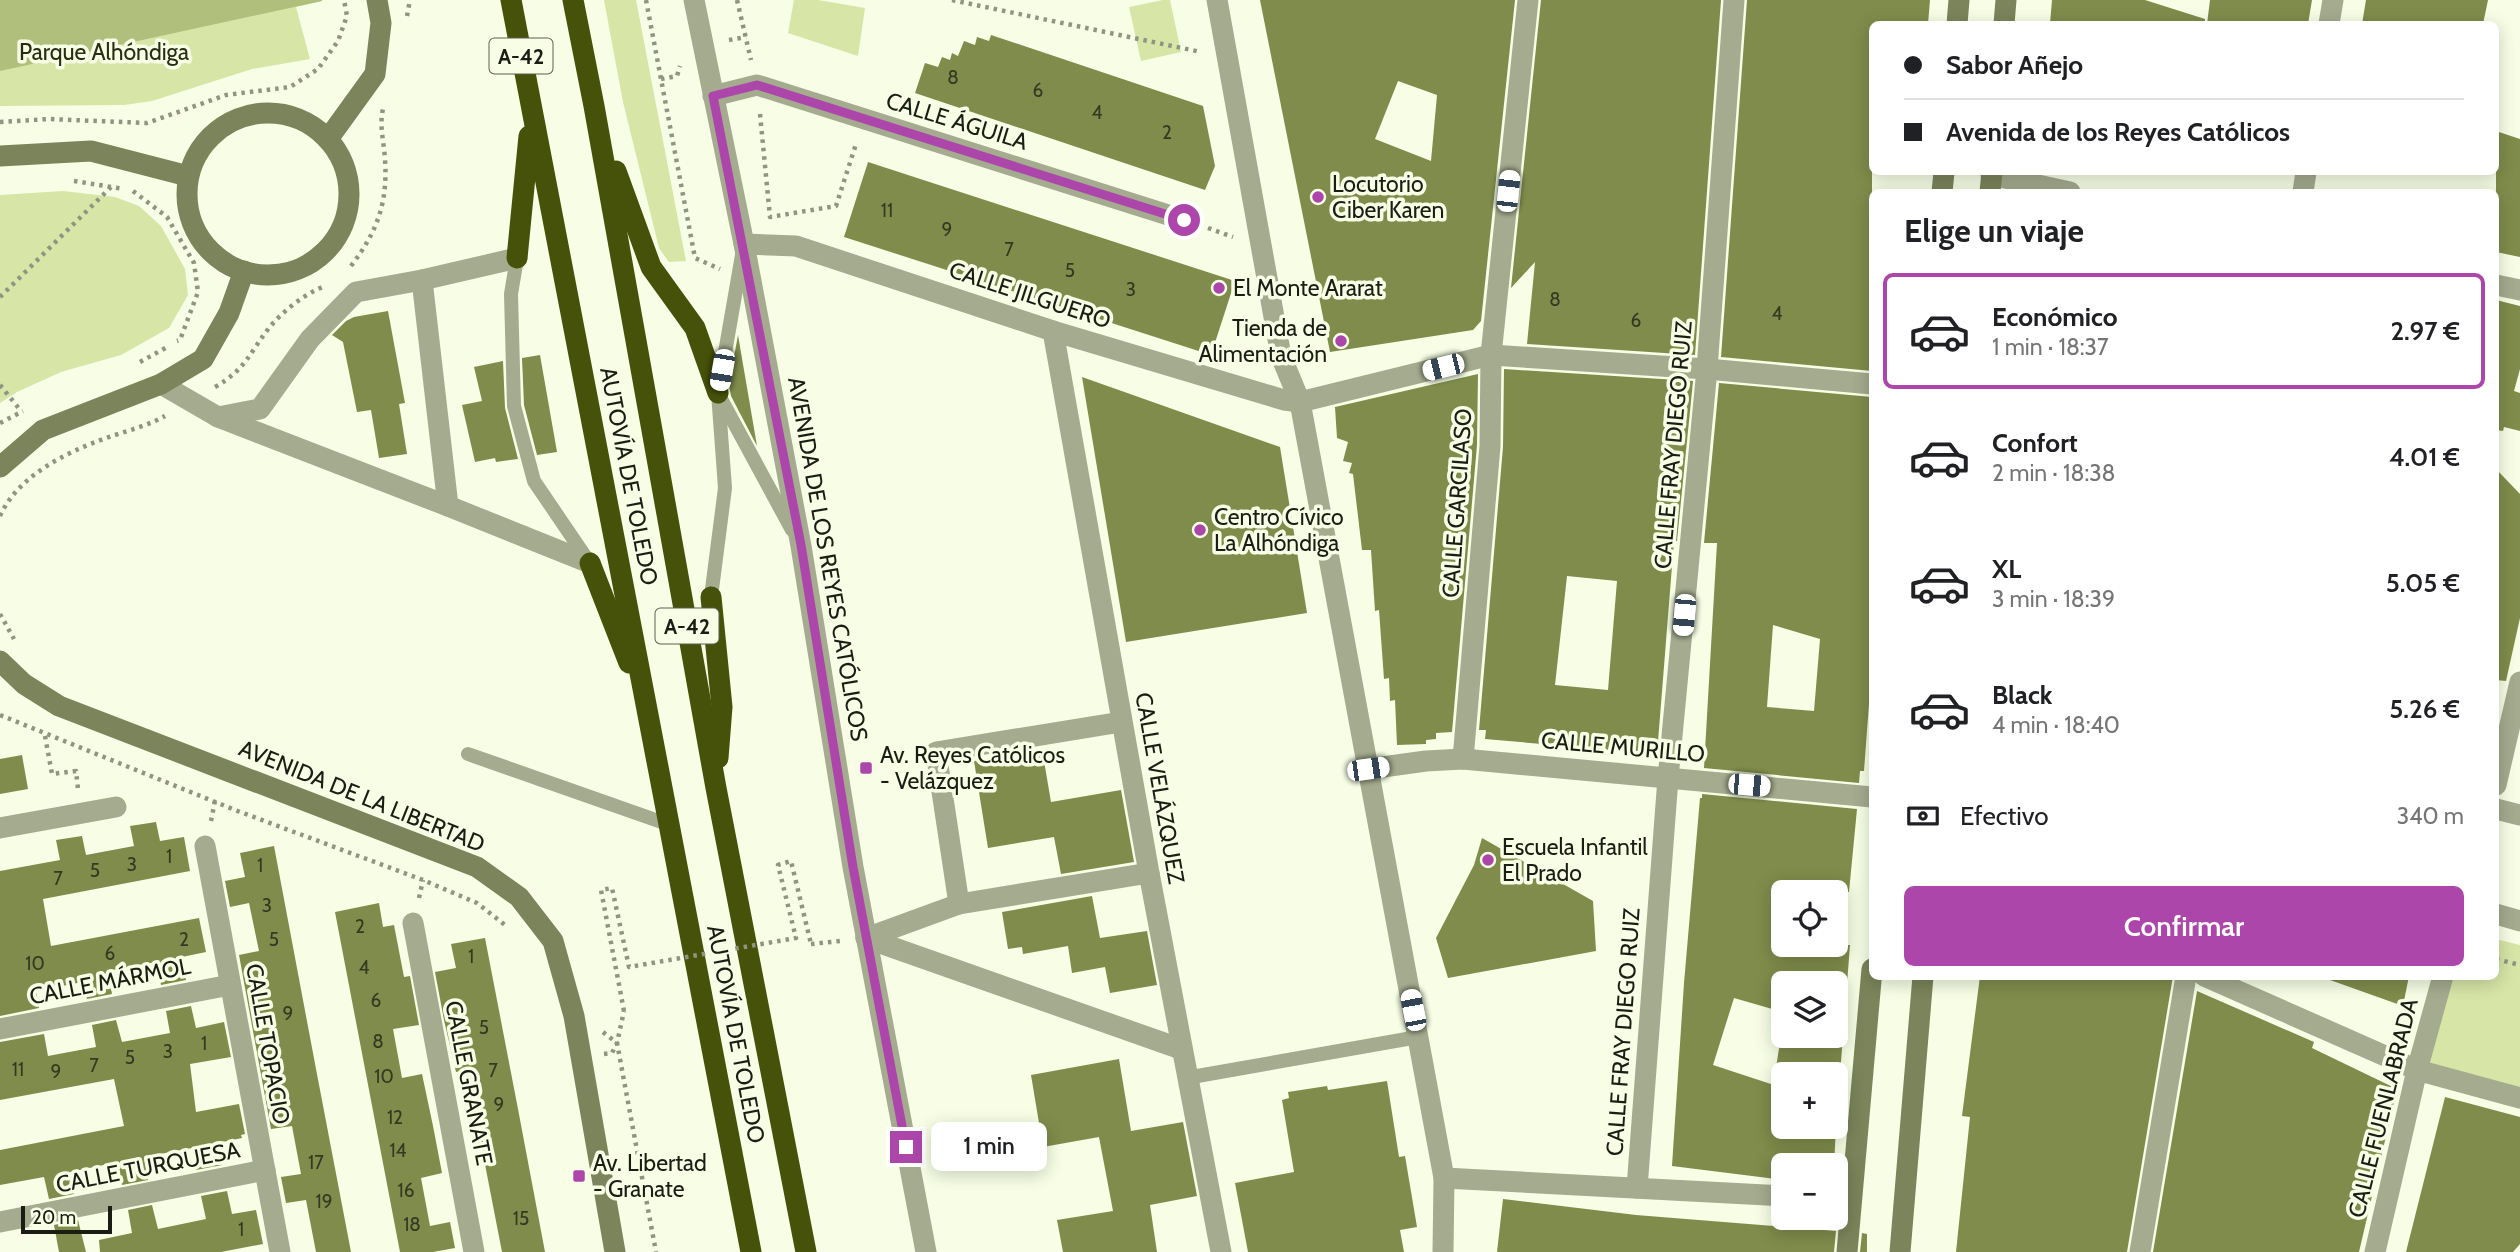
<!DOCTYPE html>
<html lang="es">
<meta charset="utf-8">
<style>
:root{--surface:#fff;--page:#f2f2f2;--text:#202124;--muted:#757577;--line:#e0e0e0;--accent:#ac46aa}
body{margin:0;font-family:Cabin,sans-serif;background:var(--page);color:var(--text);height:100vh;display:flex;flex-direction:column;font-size:26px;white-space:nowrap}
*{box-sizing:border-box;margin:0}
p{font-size:23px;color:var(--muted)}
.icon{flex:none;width:38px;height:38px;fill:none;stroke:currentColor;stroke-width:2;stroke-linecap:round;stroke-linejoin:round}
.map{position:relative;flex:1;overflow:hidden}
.details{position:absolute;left:1869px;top:189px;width:630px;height:791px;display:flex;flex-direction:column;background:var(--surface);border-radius:10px;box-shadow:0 4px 18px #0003}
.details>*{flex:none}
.hud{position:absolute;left:1869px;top:21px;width:630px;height:154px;border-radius:10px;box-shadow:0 4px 18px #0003;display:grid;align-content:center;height:154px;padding:0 35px;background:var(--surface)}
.fabs{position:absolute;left:1771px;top:880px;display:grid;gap:14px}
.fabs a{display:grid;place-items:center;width:77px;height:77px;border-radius:10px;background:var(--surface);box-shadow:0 4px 18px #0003;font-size:35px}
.scale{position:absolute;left:21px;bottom:18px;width:91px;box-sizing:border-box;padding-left:7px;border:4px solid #1b1d14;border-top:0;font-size:19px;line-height:24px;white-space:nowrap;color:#1b1d14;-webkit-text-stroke:5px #f7fee5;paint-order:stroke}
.end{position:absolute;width:32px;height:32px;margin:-16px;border:9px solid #ac46aa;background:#fff;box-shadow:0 0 0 4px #fff}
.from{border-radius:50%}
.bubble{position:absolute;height:49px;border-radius:10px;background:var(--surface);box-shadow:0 4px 18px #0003;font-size:23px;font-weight:600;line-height:49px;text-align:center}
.car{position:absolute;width:21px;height:42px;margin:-21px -10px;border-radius:9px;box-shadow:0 0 5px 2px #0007;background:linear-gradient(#fff 24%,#345 0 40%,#fff 0 76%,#345 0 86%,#fff 0)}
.hud b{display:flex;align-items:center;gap:24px;height:66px;font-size:26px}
.hud b+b{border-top:2px solid var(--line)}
.hud i{width:18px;height:18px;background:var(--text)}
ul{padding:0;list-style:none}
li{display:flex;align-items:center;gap:21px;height:116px;margin:0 14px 10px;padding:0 21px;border:4px solid transparent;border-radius:10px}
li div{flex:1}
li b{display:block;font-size:26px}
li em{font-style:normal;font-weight:600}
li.on{border-color:var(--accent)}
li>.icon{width:63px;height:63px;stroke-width:1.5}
h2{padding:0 35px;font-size:32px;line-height:84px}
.pay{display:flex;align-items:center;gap:18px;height:77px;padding:0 35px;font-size:26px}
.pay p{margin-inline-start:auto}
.button{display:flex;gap:14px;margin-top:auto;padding:14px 35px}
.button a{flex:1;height:80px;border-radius:10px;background:var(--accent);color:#fff;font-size:28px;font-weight:600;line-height:80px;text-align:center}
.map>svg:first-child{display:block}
.green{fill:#d7e5a7}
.forest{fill:#b1bf7c}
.building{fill:#7f8c4b;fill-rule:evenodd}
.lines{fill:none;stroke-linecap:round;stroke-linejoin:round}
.path{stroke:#909583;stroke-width:4.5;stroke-dasharray:3.5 5;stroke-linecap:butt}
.lane{stroke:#a4ab8e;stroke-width:14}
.street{stroke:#a4ab8e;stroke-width:21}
.secondary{stroke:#7b845a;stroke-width:21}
.highway{stroke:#465109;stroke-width:21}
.path-bridge{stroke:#909583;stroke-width:4.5;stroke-dasharray:3.5 5;stroke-linecap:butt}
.route{stroke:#ac46aa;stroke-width:9}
.poi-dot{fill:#ac46aa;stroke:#f7fee5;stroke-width:2.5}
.labels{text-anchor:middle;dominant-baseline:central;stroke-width:7;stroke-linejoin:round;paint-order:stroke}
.number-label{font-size:19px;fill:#343922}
.shield{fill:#f7fee5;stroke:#5d6053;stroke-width:2}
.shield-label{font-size:21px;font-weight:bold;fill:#1b1d14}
.park-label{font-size:23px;fill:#292e11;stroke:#f7fee5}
.street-label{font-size:23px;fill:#1b1d14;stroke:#f7fee5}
.poi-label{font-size:23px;fill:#1b1d14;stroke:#f7fee5;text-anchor:start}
</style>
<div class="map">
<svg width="2520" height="1252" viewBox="0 0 2520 1252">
<rect width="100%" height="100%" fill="#f7fee5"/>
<!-- green -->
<g class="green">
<polygon points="0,0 322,0 322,1 296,7 310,59 252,69 152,101 124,105 0,106"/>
<polygon points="604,0 636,0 686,261 669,262 659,248 623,102"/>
<polygon points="794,0 818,0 865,8 858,56 788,33"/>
<polygon points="1163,0 1170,0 1181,52 1141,61 1129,7"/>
<polygon points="63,191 115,197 139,206 161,226 185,269 188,295 169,328 121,355 61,372 17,392 0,403 0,195"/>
<polygon points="2496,939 2520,945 2520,1095 2426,1073 2451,977 2496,976"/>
</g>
<!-- forest -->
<polygon class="forest" points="0,0 322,0 322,1 0,71"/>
<!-- building -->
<g class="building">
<path d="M1260,0h255l-34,321 -8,9 -143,22zM1398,81l39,14 -6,66 -56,-22z"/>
<polygon points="1541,0 1721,0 1695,355 1527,344 1535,262 1511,288"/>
<polygon points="1747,0 1930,0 1928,24 1872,24 1872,371 1721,357"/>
<polygon points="2052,0 2145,0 2205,19 2205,24 2050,24"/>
<polygon points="2210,0 2312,0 2308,24 2207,24"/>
<polygon points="2366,0 2488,0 2483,24 2362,24"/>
<polygon points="991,35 1203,106 1215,166 1205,190 915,93 925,63 938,67 942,57 950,60 952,53 958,56 964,41 975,45 977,37 989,41"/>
<polygon points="2496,131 2520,139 2520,257 2496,252"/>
<polygon points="868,162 1235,281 1211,355 844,237"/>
<polygon points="2496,300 2520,306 2520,369 2514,391 2520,393 2520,431 2504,427 2503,431 2496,430"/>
<polygon points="388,311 405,403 399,404 407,454 379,458 371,410 357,412 343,342 332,335 346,321 354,317"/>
<polygon points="738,335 757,446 731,396 729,385"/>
<polygon points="540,355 557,452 537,455 524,405 522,358"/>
<polygon points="503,361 505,408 518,459 496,462 495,458 475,462 462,405 482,401 474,367"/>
<path d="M1504,369l189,12 -16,160h-3l-17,213 -172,-15 1,-9h-7l24,-283zM1567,576l50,5 -9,109 -53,-5z"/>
<polygon points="1478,374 1477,445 1452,732 1436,733 1436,739 1426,740 1426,744 1397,745 1395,700 1390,701 1389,678 1384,679 1379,610 1375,611 1371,550 1362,550 1353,474 1349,473 1352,463 1343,461 1348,442 1337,438 1335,407"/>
<polygon points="1082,377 1280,447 1307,613 1126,642"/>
<path d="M1719,383l153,14v267l-8,107h-4l-1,12 -155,-15 13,-225h-13zM1773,625l47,14 -6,72 -47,-4z"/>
<polygon points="2496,469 2520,494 2520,618 2506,681 2496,680"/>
<polygon points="1042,749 1051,802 1121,790 1134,862 1061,874 1054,837 988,848 974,761"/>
<polygon points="22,755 28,789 0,794 0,759"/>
<polygon points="1702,794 1857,809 1849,892 1783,892 1783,945 1850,945 1847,984 1783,984 1783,1012 1734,998 1713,1065 1783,1088 1783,1127 1836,1127 1834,1166 1783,1166 1783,1180 1672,1166 1684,983 1700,798 1702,798"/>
<polygon points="156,822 160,841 184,837 190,871 43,899 51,946 199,918 206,952 182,957 186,980 161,985 156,962 132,966 108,971 112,994 87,999 83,982 36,991 39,1008 0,1016 0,871 60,860 56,840 82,836 86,855 134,846 130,826"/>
<polygon points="1482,838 1593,901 1596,951 1448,978 1436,938 1474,865"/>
<polygon points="274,846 316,1069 351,1252 316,1252 306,1200 286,1203 281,1177 301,1174 292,1126 271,1129 239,955 259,951 249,903 230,907 225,881 245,877 240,853"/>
<polygon points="1092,896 1100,938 1147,931 1157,985 1110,993 1105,967 1072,973 1068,946 1023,954 1022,947 1008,949 1002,912"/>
<polygon points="379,903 383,927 394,925 404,977 410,976 419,1025 393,1029 402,1078 422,1074 433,1126 442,1173 421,1178 430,1226 450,1222 455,1248 433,1252 400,1252 335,912"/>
<polygon points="485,938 518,1109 545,1252 502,1252 476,1118 484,1117 475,1068 456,1072 444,1020 435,972 456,968 451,944"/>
<polygon points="1980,976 2173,976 2127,1252 1956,1252 1970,1117 1962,1116"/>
<polygon points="2330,976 2409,976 2403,1006 2330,980"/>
<polygon points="2197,991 2314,1042 2312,1048 2397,1089 2359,1252 2153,1252"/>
<polygon points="191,1006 196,1028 224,1022 231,1057 190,1064 196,1112 239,1104 245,1134 241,1135 242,1138 218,1143 222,1165 196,1170 192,1148 144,1157 148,1180 122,1185 118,1162 70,1172 74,1194 49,1199 44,1177 0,1185 0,1150 124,1126 114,1079 0,1100 0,1042 44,1034 48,1056 96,1047 92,1025 116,1020 122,1042 170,1033 166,1011"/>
<polygon points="1781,1036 1843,1036 1840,1074 1775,1074"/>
<polygon points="1119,1059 1131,1131 1183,1122 1197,1196 1150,1205 1157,1252 1063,1252 1057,1220 1113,1211 1099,1137 1043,1147 1031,1075"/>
<polygon points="1387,1081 1399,1157 1405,1156 1417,1227 1400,1230 1404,1252 1248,1252 1235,1183 1294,1172 1282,1100 1289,1098 1288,1092 1327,1086 1328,1090"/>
<polygon points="2445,1097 2520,1117 2520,1244 2513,1252 2406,1252"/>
<polygon points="227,1191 232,1214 256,1210 263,1244 221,1252 100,1252 99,1240 132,1233 128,1210 152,1205 158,1229 206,1219 201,1196"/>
<polygon points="1503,1199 1636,1215 1836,1231 1834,1252 1497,1252"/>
<polygon points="78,1220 86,1252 59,1252 54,1225"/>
<polygon points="1862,1233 1867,1234 1867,1252 1860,1252"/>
</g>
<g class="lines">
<!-- path -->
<g class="path">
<polyline points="646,0 695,258 720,269"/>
<polyline points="737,0 751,60"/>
<polyline points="952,0 1201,52"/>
<polyline points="407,16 410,0"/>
<polyline points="729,40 746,37"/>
<polyline points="661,79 677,76 680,66"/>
<polyline points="760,114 770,217 836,206 856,144"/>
<polyline points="0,122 48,119 147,123 226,95 290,87 318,69 338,41 347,16 344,0"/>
<polyline points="74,181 124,189"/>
<polyline points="133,191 167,217 194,263 198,292 180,340 177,341"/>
<polyline points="1208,228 1233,237"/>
<path d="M351,266c26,-34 37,-63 34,-107 -1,-17 -6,-33 -2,-50"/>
<polyline points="0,297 111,187"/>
<polyline points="140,362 169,346"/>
<polyline points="0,385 21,411"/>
<path d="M215,387c31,-18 33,-32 54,-59 14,-17 35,-34 56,-42"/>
<polyline points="0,423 23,411"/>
<path d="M0,516c17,-38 61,-61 98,-75 23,-9 45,-13 67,-25"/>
<polyline points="0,614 14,639"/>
<polyline points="0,715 235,810 423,880 477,903 505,925"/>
<polyline points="45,736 52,774 76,771 78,789"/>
<polyline points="211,821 215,801"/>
<polyline points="419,898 423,880"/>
<polyline points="811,944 840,941"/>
<polyline points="2496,959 2520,965"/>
<polyline points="603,1032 617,1043 656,1252"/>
<polyline points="604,1054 612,1053 617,1043 624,1011"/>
</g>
<!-- lane -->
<g class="lane">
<polyline points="517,258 511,294 514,406 534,481 589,562"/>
<polyline points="720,397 792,530"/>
<polyline points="711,597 725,488 718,393 742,255"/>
<polyline points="468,754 670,825"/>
<polyline points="1186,1078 1418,1037"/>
</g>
<!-- street -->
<g class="street">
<polyline points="694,0 744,244 801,546 853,867 926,1252"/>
<polyline points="1217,0 1281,356 1300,402 1444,1178 1443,1252"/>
<polyline points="2329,24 2333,0"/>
<polyline points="713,96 757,85 1184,220"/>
<polyline points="1991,175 2070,192"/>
<polyline points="2303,192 2306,172"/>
<polyline points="744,244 796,246 1053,331 1284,400 1300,402 1491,355 1707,369 1872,384"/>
<polyline points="422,280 448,506 590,563"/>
<polyline points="2496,285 2520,290"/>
<polyline points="1053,331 1149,873 1221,1252"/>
<polyline points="161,384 218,417 260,409 310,339 356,292 422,280 517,258"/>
<polyline points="218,417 448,506"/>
<polyline points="1463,759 1490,446 1491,355 1528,0"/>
<polyline points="1368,769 1426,761 1463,759 1872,797"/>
<polyline points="2496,785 2520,682"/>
<polyline points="2496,809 2520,815"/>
<polyline points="0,828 116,807"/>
<polyline points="205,846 280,1252"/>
<polyline points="959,904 936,752 1121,722"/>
<polyline points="2496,914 2520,921"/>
<polyline points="413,923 474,1252"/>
<polyline points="866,938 1181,1049"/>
<polyline points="866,938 959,904 1149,873"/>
<polyline points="2204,976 2417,1070 2520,1098"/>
<polyline points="0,1029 230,985"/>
<polyline points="1444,1178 1783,1196"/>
<polyline points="1637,1188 1668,778 1707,369 1734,0"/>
<polyline points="0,1222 265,1170"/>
<polyline points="2140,1252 2186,976"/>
<polyline points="2375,1252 2417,1070 2443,976"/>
</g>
<!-- secondary -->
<g class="secondary">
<polyline points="1957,24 1959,0"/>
<polyline points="2004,24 2006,0"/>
<circle cx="268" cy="194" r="81"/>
<polyline points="328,139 375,74 381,23 377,0"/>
<polyline points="0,156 91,151 188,176"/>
<polyline points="1942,192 1944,172"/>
<polyline points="1990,192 1992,172"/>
<polyline points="0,467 43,430 161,384 203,359 229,313 244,271"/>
<polyline points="0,661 24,684 59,706 477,867 519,897 553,941 574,1016 615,1252"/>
<polyline points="1847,1252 1872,969"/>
<polyline points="1900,1252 1923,976"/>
</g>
<!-- highway -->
<g class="highway">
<polyline points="511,0 751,1252"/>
<polyline points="573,0 594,106 716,788 806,1252"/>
<polyline points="616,171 651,267 695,328 718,393"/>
<polyline points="517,258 529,136"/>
<polyline points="590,563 629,663"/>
<polyline points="711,597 722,707 718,758"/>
</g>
<!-- path-bridge -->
<polyline class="path-bridge" points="624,1011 601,890 612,888 629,967 796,938 778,865 791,861 811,944"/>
</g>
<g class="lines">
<!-- route -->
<polyline class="route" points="906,1147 853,867 801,545 713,96 757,85 1184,220"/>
</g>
<!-- markers -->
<g class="poi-dot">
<circle cx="1318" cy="197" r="7"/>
<circle cx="1219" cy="288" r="7"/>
<circle cx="1341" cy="341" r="7"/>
<circle cx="1200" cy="530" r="7"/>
<rect x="859" y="761" width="14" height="14" rx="3.5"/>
<circle cx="1488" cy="860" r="7"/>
<rect x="572" y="1169" width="14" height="14" rx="3.5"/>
</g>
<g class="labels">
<!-- number labels -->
<g class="number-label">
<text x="953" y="77">8</text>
<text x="1038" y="90">6</text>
<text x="1097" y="112">4</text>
<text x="1167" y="132">2</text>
<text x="887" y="210">11</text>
<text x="947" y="229">9</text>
<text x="1009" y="249">7</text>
<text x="1070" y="270">5</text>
<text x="1131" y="289">3</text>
<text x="1555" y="299">8</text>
<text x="1777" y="313">4</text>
<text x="1636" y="320">6</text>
<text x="169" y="856">1</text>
<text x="132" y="864">3</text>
<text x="260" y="865">1</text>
<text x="95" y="870">5</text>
<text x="58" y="878">7</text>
<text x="267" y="905">3</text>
<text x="360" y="926">2</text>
<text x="184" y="939">2</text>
<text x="274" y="939">5</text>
<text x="110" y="953">6</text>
<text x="471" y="956">1</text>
<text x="35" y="963">10</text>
<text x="364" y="967">4</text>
<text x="376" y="1000">6</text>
<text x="288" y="1013">9</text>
<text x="484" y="1027">5</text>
<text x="378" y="1041">8</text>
<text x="204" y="1043">1</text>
<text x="168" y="1051">3</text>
<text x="130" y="1057">5</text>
<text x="94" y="1065">7</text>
<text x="18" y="1069">11</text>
<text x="493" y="1070">7</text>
<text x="56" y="1071">9</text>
<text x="384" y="1076">10</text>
<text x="499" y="1104">9</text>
<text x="395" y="1117">12</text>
<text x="398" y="1150">14</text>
<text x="316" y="1162">17</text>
<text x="406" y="1190">16</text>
<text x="324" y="1201">19</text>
<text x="521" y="1218">15</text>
<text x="412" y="1224">18</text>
<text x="241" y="1229">1</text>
</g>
<!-- shield labels -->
<g class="shield">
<rect x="489.5" y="38.5" width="63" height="35" rx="5"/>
<rect x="655.5" y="608.5" width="63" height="35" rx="5"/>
</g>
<g class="shield-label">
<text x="521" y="56">A-42</text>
<text x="687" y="626">A-42</text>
</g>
<!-- park labels -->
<g class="park-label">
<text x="104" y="52">Parque Alhóndiga</text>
</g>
<!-- street labels -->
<g class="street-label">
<text transform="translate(957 121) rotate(17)">CALLE ÁGUILA</text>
<text transform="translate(1030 295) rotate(18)">CALLE JILGUERO</text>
<text transform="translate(1673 445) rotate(-85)">CALLE FRAY DIEGO RUIZ</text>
<text transform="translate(629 476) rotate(79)">AUTOVÍA DE TOLEDO</text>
<text transform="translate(1457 503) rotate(-86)">CALLE GARCILASO</text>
<text transform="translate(828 559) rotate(80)">AVENIDA DE LOS REYES CATÓLICOS</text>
<text transform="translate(1623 747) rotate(5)">CALLE MURILLO</text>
<text transform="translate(1160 788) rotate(80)">CALLE VELÁZQUEZ</text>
<text transform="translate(362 796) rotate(22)">AVENIDA DE LA LIBERTAD</text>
<text transform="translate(110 981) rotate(-11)">CALLE MÁRMOL</text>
<text transform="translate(1623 1032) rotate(-86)">CALLE FRAY DIEGO RUIZ</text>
<text transform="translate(736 1034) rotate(79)">AUTOVÍA DE TOLEDO</text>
<text transform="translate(268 1044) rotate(80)">CALLE TOPACIO</text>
<text transform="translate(469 1083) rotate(79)">CALLE GRANATE</text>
<text transform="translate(2383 1108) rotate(-76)">CALLE FUENLABRADA</text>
<text transform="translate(148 1167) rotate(-11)">CALLE TURQUESA</text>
</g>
<!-- poi labels -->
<g class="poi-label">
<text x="1332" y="184">Locutorio<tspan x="1332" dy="26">Ciber Karen</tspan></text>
<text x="1233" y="288">El Monte Ararat</text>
<text x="1327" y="328" text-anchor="end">Tienda de<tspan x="1327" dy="26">Alimentación</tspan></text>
<text x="1214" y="517">Centro Cívico<tspan x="1214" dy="26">La Alhóndiga</tspan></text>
<text x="880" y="755">Av. Reyes Católicos<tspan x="880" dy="26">- Velázquez</tspan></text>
<text x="1502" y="847">Escuela Infantil<tspan x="1502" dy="26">El Prado</tspan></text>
<text x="593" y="1163">Av. Libertad<tspan x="593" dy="26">- Granate</tspan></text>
</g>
</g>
</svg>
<div class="fabs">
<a><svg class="icon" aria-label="locate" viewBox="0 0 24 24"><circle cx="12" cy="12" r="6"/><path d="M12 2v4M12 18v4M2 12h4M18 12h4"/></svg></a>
<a><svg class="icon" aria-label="layers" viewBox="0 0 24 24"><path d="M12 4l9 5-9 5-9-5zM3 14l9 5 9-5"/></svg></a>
<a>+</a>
<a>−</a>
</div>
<div class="scale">20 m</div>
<i class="end from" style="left:1184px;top:220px"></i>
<i class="end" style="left:906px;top:1147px"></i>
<div class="bubble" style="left:931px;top:1122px;width:116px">1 min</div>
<i class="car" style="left:1508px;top:191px;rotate:6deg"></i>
<i class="car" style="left:1443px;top:367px;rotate:256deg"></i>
<i class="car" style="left:722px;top:370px;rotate:190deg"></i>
<i class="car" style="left:1684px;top:615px;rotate:185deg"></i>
<i class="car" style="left:1368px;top:769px;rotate:82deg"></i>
<i class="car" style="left:1749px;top:785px;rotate:95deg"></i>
<i class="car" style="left:1413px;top:1010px;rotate:349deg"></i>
<div class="hud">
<b><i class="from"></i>Sabor Añejo</b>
<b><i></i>Avenida de los Reyes Católicos</b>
</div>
<section class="details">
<h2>Elige un viaje</h2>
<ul>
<li class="on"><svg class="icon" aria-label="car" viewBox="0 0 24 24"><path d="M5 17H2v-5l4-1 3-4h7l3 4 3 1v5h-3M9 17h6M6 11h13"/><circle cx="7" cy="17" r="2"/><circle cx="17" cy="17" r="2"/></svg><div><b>Económico</b><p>1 min · 18:37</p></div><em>2.97 €</em></li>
<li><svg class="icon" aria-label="car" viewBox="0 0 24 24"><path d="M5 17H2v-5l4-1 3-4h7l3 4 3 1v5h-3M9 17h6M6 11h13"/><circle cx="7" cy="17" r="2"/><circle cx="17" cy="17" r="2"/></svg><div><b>Confort</b><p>2 min · 18:38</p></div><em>4.01 €</em></li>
<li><svg class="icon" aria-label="car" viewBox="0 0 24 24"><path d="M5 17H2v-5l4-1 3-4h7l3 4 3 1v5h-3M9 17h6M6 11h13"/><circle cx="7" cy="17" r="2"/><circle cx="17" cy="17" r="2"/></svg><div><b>XL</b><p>3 min · 18:39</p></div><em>5.05 €</em></li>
<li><svg class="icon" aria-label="car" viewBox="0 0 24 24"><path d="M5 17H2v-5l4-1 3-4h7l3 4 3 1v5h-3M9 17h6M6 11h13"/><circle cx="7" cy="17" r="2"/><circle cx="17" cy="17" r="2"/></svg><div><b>Black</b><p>4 min · 18:40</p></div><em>5.26 €</em></li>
</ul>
<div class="pay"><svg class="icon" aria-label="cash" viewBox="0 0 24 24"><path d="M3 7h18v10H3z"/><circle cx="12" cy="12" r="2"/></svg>Efectivo<p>340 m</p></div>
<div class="button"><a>Confirmar</a></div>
</section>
</div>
